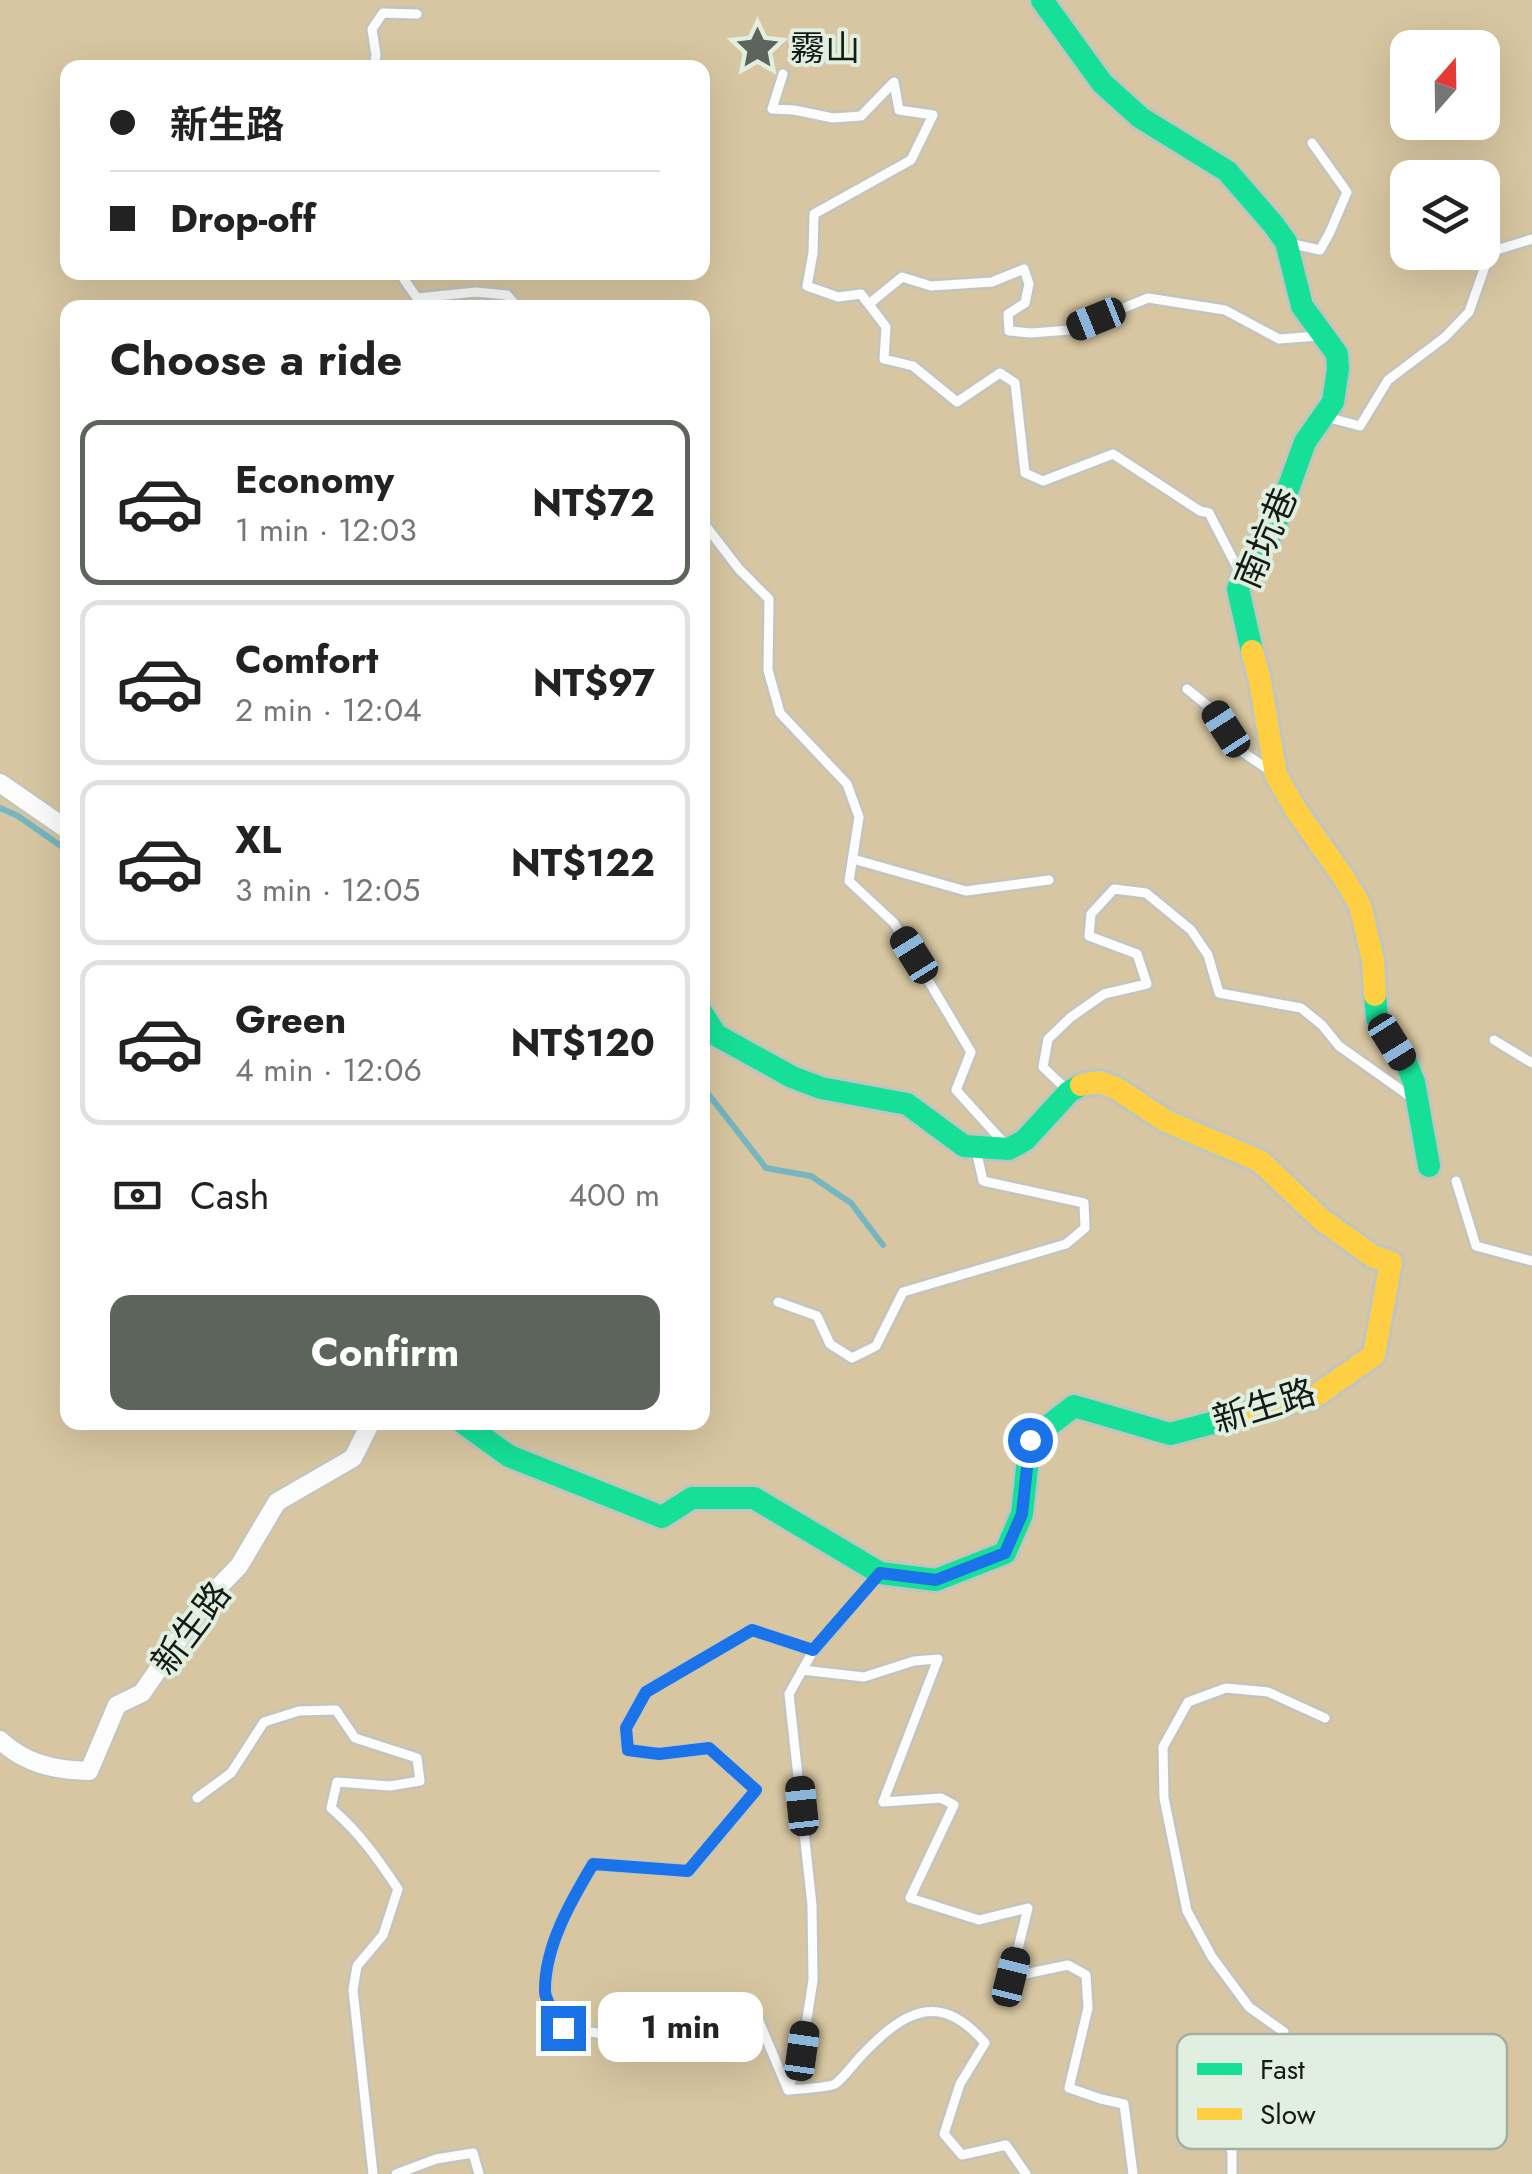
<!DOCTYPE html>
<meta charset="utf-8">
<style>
:root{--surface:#fff;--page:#f2f2f2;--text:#222;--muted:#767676;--line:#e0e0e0;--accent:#5d645c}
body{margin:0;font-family:Jost,"Noto Sans TC",sans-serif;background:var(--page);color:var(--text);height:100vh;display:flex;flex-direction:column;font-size:38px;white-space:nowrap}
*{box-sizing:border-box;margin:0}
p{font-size:32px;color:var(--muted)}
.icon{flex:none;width:55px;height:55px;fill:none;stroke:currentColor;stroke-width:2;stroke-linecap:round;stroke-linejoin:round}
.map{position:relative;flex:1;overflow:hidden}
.sheet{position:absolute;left:60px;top:300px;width:650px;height:1130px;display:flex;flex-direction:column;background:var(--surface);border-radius:20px;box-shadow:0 10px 40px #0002}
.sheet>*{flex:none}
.banner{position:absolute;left:60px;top:60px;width:650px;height:220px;border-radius:20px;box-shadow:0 10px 40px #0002;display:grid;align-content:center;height:220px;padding:0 50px;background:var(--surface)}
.needle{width:65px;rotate:20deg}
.controls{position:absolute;left:1390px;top:30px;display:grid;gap:20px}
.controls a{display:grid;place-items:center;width:110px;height:110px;border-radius:20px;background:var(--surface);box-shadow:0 10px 40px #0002;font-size:50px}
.end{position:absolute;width:45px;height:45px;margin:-22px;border:12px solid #1a73e8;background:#fff;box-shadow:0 0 0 5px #fff}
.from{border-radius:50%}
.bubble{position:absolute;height:70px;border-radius:20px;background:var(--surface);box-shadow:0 10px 40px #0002;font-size:32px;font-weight:700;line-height:70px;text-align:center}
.car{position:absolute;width:30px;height:60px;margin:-30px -15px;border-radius:12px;box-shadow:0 0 8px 2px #0007;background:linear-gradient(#222 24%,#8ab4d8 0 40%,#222 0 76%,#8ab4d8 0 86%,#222 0)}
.banner b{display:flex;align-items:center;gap:35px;height:95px;font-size:38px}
.banner b+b{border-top:2px solid var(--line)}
.banner i{width:25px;height:25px;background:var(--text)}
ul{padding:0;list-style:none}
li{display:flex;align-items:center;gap:30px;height:165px;margin:0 20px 15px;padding:0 30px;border:5px solid var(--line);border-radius:20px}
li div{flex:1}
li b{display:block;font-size:38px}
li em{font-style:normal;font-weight:700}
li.selected{border-color:var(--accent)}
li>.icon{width:90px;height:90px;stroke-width:1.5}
h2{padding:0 50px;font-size:45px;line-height:120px}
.pay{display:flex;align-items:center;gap:25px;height:110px;padding:0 50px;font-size:38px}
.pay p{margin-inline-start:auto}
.cta{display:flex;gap:20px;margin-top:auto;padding:20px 50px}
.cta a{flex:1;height:115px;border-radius:20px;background:var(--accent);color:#fff;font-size:40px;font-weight:700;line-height:115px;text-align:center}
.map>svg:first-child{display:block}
.forest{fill:#d7c6a1;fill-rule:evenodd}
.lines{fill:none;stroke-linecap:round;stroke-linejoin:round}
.stream{stroke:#75b6c0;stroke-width:6}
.lane-casing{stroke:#c0c6bf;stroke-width:14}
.street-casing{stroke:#c0c6bf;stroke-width:22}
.fast-casing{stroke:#c0c6bf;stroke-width:28}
.slow-casing{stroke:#c0c6bf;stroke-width:28}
.lane{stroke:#fbfcfb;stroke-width:9}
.street{stroke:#fbfcfb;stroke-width:18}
.fast{stroke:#16e098;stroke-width:22}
.slow{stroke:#ffcf43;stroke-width:22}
.route{stroke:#1a73e8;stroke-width:12}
.labels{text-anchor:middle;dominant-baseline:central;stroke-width:8;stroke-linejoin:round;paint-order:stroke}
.poi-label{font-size:35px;fill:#141a14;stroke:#e0efdf;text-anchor:start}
.street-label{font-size:35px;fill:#141a14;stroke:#e0efdf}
.key{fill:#e0efdf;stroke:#a3afa2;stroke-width:2.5}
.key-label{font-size:28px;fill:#141a14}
</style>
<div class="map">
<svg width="1532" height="2174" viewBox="0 0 1532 2174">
<rect width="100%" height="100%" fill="#e4ece2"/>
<!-- forest -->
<path class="forest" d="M0,0h1532v2174h-1532zM1408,48h74v74h-74zM68,68h634v204h-634zM1408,178h74v74h-74zM68,308h634v1114h-634z"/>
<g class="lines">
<!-- stream -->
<g class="stream">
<polyline points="0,808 18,816 68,851"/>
<polyline points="702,1086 766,1168 811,1176 851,1203 883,1245"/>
</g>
<defs>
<g id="lane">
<polyline points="374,68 376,55 372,29 383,13 417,14"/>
<polyline points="783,74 772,109 794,110 833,118 861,116 894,82 899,110 933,115 911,160 814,214 813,253 807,286 838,297 861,294 886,327 884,359 913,366 957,402 1000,373 1015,383 1025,473 1043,481 1113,454 1200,511 1209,513 1238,569"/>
<polyline points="1293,244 1320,250 1330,232 1347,192 1312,143"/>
<polyline points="399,272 417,298 476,292 507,295 518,308"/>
<polyline points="869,304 902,277 931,286 992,282 1024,269 1029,284 1025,303 1008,314 1009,331 1031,333 1070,330 1148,298 1225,310 1279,339 1318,336"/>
<polyline points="1326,417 1360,426 1388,380 1445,337 1469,312 1490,252 1532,239"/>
<polyline points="702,521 739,569 769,599 768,670 780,713 847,784 859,817 849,881 894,923 971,1052 956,1090 1004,1143"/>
<polyline points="1187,689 1213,710 1238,749 1269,770"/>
<polyline points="853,859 966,891 1049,880"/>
<polyline points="1494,1040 1532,1063"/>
<polyline points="1065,1088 1043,1067 1048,1039 1071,1017 1104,994 1147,984 1137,954 1089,936 1091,914 1114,889 1146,893 1191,930 1208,955 1219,993 1301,1008 1322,1025 1339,1046 1411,1097"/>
<polyline points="1456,1181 1476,1246 1532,1261"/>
<polyline points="778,1302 817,1316 830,1344 852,1358 876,1346 903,1292 1066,1244 1085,1228 1084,1203 983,1181 976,1150"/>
<path d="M878,1575l-65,76 -24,43 23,211 1,75 -11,71 -14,39c11,-1 38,-2 47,-6 9,-6 19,-21 27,-29 41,-43 77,-66 123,-12l-25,41 -16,50 18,21 44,-10 20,29"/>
<polyline points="802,1670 864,1677 914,1661 938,1659 883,1802 941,1798 954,1805 910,1898 979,1920 1028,1908 1011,1977 1068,1965 1086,1975 1088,2008 1069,2088 1101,2099 1124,2104 1133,2174"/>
<path d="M197,1798l34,-25 33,-51 35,-11 37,-1 19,28 62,20 3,23 -30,5 -53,-4 -6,26c28,24 47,51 67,81l-15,46 -26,31 -4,24 20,184"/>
<path d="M788,2090l-30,-71 -42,-2 -99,19 -54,-8c-6,-11 -17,-25 -17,-36 -2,-45 25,-91 47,-128l96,7 67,-81 -47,-42 -50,6 -31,-4 -2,-22 19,-36 107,-62 61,21"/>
<polyline points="396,2174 436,2159 473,2153 479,2174"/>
<polyline points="1232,2174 1232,2152 1212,2101 1217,2069 1263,2105 1284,2032 1249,2007 1212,1957 1187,1911 1164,1798 1163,1747 1188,1702 1226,1688 1268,1692 1325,1718"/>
</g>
<g id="street">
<polyline points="0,783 68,830"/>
<path d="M0,1740c26,24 54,30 89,31l28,-66 25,-12 64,-93 33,-34 38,-64 76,-44 18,-36"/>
</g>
<g id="fast">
<polyline points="1042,0 1102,83 1141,118 1227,171 1273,224 1286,242 1302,306 1337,354 1338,369 1333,402 1305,442 1273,531 1245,570 1238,589 1252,651"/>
<polyline points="1375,995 1377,1018 1407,1065 1414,1082 1429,1166"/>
<polyline points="702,1013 716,1035 792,1077 821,1088 907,1104 964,1146 1009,1149 1025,1140 1069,1092 1081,1085"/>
<polyline points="462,1422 509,1456 662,1517 692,1498 754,1498 880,1573 936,1580 1005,1553 1022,1514 1030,1440 1074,1406 1170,1434 1231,1418"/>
</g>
<g id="slow">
<polyline points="1252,651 1259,676 1276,775 1296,810 1344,878 1360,905 1373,960 1375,995"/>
<polyline points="1081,1085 1099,1082 1116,1088 1166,1121 1260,1161 1322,1220 1374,1257 1391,1262 1374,1355 1314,1397 1231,1418"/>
</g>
</defs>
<!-- lane casing -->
<use href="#lane" class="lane-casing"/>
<!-- street casing -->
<use href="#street" class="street-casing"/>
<!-- fast casing -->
<use href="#fast" class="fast-casing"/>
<!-- slow casing -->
<use href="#slow" class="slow-casing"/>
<!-- lane -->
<use href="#lane" class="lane"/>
<!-- street -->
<use href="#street" class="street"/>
<!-- fast -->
<use href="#fast" class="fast"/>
<!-- slow -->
<use href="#slow" class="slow"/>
</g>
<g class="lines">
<!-- route -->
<path class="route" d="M563,2028c-6,-11 -17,-25 -18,-36 -1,-45 26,-91 48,-128l95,7 68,-81 -47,-42 -50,6 -31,-4 -2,-22 20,-36 106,-62 61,20 67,-77 56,7 69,-27 17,-39 8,-74"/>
</g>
<!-- icons -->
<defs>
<symbol id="sight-bare" viewBox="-9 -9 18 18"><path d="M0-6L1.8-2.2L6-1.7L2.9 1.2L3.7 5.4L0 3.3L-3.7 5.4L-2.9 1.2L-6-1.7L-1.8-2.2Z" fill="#5d645c" stroke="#e0efdf" stroke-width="2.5" paint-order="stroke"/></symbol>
</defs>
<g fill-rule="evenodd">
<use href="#sight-bare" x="726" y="16" width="63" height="63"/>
</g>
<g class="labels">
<!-- poi labels -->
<g class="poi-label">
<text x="790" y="48">霧山</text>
</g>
<!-- street labels -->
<g class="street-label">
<text transform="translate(1266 538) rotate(-67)">南坑巷</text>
<text transform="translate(1264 1406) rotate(-17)">新生路</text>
<text transform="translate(191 1628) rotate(-53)">新生路</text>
</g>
</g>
<!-- legend -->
<rect x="1177" y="2034" width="330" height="115" rx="15" class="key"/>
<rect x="1197" y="2063" width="45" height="12" fill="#16e098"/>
<rect x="1197" y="2108" width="45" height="12" fill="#ffcf43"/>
<g class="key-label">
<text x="1260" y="2079">Fast</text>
<text x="1260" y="2124">Slow</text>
</g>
</svg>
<div class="controls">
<a><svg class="needle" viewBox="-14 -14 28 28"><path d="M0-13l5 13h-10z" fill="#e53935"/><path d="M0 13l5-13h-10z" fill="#767676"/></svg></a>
<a><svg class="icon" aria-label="layers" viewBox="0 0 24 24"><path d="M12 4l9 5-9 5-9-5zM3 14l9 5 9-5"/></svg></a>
</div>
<i class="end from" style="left:1030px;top:1440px"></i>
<i class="end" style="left:563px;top:2028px"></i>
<div class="bubble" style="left:598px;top:1992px;width:165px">1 min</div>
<i class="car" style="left:1096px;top:319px;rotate:248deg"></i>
<i class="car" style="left:1226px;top:729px;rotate:327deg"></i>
<i class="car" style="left:914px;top:955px;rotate:328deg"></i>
<i class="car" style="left:1392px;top:1042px;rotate:148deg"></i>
<i class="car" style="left:802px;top:1806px;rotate:354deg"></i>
<i class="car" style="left:1011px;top:1977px;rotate:14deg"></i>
<i class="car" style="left:802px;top:2051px;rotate:8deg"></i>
<div class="banner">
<b><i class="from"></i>新生路</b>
<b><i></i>Drop-off</b>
</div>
<section class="sheet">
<h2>Choose a ride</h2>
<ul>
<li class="selected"><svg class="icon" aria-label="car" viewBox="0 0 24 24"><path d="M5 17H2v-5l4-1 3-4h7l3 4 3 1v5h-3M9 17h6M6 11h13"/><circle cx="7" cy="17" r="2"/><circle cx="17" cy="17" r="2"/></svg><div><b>Economy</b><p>1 min · 12:03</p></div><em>NT$72</em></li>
<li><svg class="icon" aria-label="car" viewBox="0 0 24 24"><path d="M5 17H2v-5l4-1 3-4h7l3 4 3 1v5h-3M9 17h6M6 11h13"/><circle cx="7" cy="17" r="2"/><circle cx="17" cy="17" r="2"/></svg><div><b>Comfort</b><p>2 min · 12:04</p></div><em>NT$97</em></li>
<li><svg class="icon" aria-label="car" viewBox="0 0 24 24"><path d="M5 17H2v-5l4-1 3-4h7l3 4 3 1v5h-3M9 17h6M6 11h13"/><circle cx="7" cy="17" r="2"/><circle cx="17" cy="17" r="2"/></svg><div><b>XL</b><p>3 min · 12:05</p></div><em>NT$122</em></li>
<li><svg class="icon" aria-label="car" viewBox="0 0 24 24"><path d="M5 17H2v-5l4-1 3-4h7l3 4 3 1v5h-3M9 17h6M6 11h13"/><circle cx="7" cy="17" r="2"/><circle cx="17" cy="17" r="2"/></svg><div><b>Green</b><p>4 min · 12:06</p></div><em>NT$120</em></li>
</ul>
<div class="pay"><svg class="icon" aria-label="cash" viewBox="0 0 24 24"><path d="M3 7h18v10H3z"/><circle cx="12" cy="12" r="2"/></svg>Cash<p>400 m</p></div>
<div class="cta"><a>Confirm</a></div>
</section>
</div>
